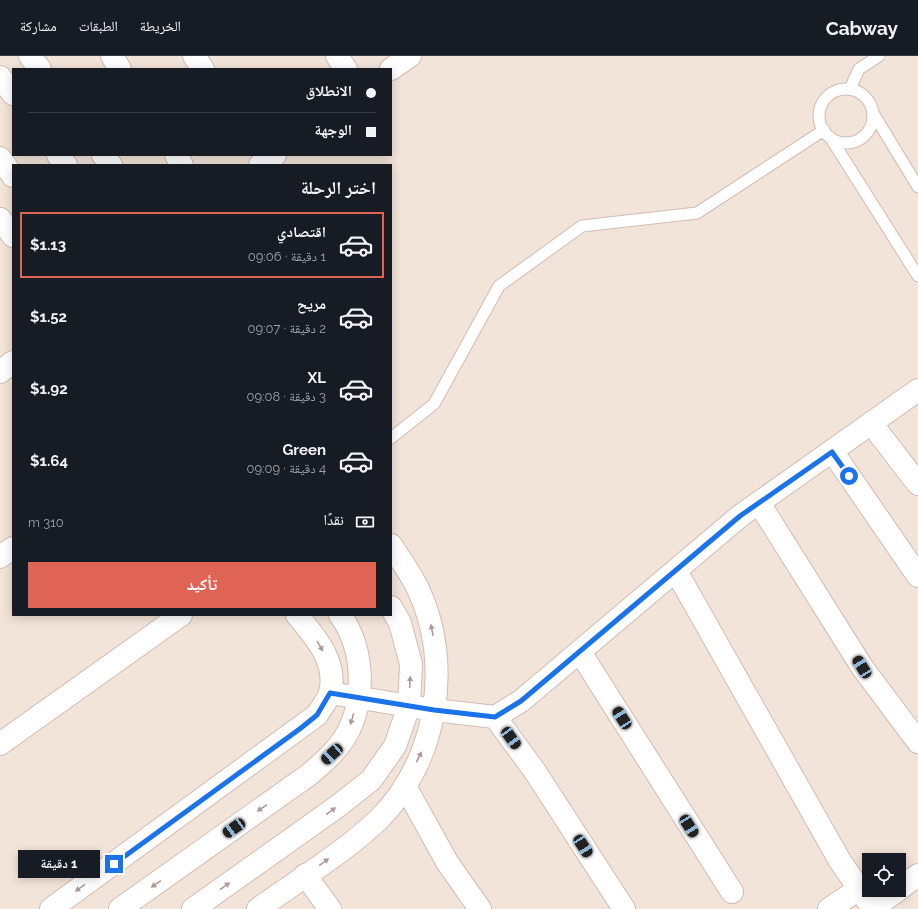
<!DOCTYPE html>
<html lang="ar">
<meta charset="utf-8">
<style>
:root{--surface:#171b24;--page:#242831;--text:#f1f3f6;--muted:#9ea1a6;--line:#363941;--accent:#e06455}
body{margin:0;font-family:Raleway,"Noto Naskh Arabic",sans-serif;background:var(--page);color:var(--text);direction:rtl;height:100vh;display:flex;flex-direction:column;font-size:15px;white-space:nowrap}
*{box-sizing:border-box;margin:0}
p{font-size:13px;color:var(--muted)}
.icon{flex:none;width:22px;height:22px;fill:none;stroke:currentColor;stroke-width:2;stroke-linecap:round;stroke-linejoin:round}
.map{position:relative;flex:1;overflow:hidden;direction:ltr}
.details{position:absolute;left:12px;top:108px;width:380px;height:452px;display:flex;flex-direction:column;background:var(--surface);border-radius:0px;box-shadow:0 2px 10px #0003;direction:rtl}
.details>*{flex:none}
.top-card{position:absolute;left:12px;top:12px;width:380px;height:88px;border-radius:0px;box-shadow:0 2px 10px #0003;direction:rtl;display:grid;align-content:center;height:88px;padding:0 16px;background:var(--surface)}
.controls{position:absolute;left:862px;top:797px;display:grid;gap:8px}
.controls a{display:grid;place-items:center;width:44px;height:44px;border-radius:0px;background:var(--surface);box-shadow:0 2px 10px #0003;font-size:20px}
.end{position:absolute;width:18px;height:18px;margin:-9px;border:5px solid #1a73e8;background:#fff;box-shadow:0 0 0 2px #fff}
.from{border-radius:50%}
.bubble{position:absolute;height:28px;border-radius:0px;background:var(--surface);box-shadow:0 2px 10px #0003;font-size:13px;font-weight:700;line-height:28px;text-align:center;direction:rtl}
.car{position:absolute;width:12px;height:24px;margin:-12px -6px;border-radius:5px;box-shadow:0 0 3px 1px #0007;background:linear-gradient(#222 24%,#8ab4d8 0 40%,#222 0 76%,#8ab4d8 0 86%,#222 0)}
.top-card b{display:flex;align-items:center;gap:14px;height:38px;font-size:15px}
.top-card b+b{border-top:1px solid var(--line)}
.top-card i{width:10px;height:10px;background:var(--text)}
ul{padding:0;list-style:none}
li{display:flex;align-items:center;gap:12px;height:66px;margin:0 8px 6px;padding:0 8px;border:2px solid transparent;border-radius:0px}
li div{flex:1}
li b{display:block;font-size:15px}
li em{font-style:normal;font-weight:700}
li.on{border-color:var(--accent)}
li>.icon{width:36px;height:36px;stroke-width:1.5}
h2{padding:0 16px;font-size:18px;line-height:48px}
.pay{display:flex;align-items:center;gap:10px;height:44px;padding:0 16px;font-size:15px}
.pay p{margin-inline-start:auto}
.cta{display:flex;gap:8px;margin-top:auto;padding:8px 16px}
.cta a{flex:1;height:46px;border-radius:0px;background:var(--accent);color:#fff;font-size:16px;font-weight:700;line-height:46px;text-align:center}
header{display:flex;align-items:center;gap:24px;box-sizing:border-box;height:56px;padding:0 20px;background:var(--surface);border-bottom:1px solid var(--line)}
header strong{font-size:19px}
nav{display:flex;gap:22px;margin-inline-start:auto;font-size:14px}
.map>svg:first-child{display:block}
.residential{fill:#f3e4d9;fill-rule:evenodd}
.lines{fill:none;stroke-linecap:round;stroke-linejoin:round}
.service-casing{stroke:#d0bcb2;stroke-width:13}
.minor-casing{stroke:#d0bcb2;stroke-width:24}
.secondary-casing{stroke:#d3bcb0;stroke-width:24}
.service{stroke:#fff;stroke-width:11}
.minor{stroke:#fff;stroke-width:22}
.secondary{stroke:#fff;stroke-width:22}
.oneway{fill:#ad9b95}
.route{stroke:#1a73e8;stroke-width:5}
</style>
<header>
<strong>Cabway</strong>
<nav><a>الخريطة</a><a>الطبقات</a><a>مشاركة</a></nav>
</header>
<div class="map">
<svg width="918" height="853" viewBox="0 0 918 853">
<rect width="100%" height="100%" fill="#fcf3ea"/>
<!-- residential -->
<path class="residential" d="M0,0h918v853h-918zM13,13h378v86h-378zM13,109h378v450h-378zM869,804h30v30h-30z"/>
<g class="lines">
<defs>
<g id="service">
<polyline points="850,33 859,13 879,0"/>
<circle cx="846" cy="60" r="27"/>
<polyline points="873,57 918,131"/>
<polyline points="830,81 918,220"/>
<polyline points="391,382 434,348 499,230 582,170 697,157 824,74"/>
</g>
<g id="minor">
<polyline points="30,0 40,13"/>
<polyline points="112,0 120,13"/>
<polyline points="194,0 203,13"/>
<polyline points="337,0 346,13"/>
<polyline points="391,13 410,0"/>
<polyline points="103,99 111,109"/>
<polyline points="176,99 182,109"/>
<polyline points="260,109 275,99"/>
<polyline points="0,163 13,180"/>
<polyline points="0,316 13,306"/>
<polyline points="871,367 918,428"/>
<polyline points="832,395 918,520"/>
<polyline points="759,447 862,611 918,686"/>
<polyline points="0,501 13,492"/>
<polyline points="676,515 840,805 873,853"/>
<polyline points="580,596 732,836"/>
<polyline points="434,654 495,661 521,645 740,460 918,334"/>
<polyline points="495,661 534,714 624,853"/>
<polyline points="0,688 181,559"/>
<polyline points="405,730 447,806 480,853"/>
<polyline points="305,819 330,853"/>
<polyline points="899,833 918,819"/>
<polyline points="873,852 898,834"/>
<path d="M51,853l266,-194c4,-7 11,-15 13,-22 8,-31 -15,-56 -33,-78"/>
<path d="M258,853c39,-28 87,-57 121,-90 59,-58 74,-157 39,-230 -7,-15 -18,-30 -27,-44"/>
<polyline points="829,853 859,833"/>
</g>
<g id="secondary">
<polyline points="0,21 13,38"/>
<polyline points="58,99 66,109"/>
<polyline points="0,102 13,120"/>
<polyline points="330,637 434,654"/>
<path d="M120,853l190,-135c15,-13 30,-26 39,-44 17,-35 14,-84 -9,-115"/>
<polyline points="193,853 338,750 371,724 395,690 409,650 411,608 400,567 391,551"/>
</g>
</defs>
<!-- service casing -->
<use href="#service" class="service-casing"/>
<!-- minor casing -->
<use href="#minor" class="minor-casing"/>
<!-- secondary casing -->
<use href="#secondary" class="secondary-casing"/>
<!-- service -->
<use href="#service" class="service"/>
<!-- minor -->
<use href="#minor" class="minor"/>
<!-- secondary -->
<use href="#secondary" class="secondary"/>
</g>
<!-- one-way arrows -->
<defs><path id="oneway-solid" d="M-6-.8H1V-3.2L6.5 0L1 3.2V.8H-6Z"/></defs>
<g class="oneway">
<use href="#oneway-solid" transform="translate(432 574) rotate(-101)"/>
<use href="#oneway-solid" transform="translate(320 590) rotate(60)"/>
<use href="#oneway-solid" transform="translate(410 626) rotate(-87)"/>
<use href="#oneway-solid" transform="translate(352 663) rotate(107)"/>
<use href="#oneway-solid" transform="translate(419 701) rotate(-63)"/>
<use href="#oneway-solid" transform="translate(262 752) rotate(145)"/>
<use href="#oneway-solid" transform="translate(331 755) rotate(-36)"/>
<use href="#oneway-solid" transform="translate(324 806) rotate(-36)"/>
<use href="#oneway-solid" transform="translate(156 828) rotate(145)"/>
<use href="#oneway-solid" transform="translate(225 830) rotate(-36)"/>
<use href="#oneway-solid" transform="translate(80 832) rotate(144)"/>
</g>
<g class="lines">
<!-- route -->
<polyline class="route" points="114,808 301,672 317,659 330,637 434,654 495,661 521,645 740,460 832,396 849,420"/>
</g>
</svg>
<div class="controls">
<a><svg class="icon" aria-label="locate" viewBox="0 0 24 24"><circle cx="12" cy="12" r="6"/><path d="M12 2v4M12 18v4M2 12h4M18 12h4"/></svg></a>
</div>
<i class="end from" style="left:849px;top:420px"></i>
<i class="end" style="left:114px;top:808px"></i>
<div class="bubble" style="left:18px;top:794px;width:82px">1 دقيقة</div>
<i class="car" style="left:862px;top:611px;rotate:328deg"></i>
<i class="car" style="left:622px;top:662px;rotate:327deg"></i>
<i class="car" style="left:511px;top:682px;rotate:144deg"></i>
<i class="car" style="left:332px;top:698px;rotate:228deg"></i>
<i class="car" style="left:689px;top:770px;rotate:148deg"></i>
<i class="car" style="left:234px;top:772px;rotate:235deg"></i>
<i class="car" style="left:583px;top:790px;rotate:147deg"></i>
<div class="top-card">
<b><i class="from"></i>الانطلاق</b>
<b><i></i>الوجهة</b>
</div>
<section class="details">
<h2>اختر الرحلة</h2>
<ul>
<li class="on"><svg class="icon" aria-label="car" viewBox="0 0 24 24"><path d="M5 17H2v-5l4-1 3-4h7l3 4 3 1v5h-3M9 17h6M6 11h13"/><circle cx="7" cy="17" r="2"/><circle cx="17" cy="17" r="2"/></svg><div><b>اقتصادي</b><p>1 دقيقة · 09:06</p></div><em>$1.13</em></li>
<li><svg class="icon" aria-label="car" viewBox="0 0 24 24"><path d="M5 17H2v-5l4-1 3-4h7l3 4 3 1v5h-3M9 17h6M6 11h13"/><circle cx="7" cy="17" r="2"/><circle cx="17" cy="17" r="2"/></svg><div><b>مريح</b><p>2 دقيقة · 09:07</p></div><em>$1.52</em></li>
<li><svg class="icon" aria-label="car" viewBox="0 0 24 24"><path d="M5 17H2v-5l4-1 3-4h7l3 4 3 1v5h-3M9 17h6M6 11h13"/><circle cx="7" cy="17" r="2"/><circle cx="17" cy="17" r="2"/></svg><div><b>XL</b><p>3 دقيقة · 09:08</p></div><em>$1.92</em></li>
<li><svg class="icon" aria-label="car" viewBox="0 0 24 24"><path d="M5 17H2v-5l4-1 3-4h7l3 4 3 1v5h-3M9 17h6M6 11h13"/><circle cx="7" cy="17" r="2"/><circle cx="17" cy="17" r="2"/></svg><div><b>Green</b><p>4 دقيقة · 09:09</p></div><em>$1.64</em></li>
</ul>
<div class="pay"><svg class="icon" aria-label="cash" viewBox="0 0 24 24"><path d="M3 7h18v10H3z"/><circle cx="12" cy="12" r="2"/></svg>نقدًا<p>310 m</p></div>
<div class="cta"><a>تأكيد</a></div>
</section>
</div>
